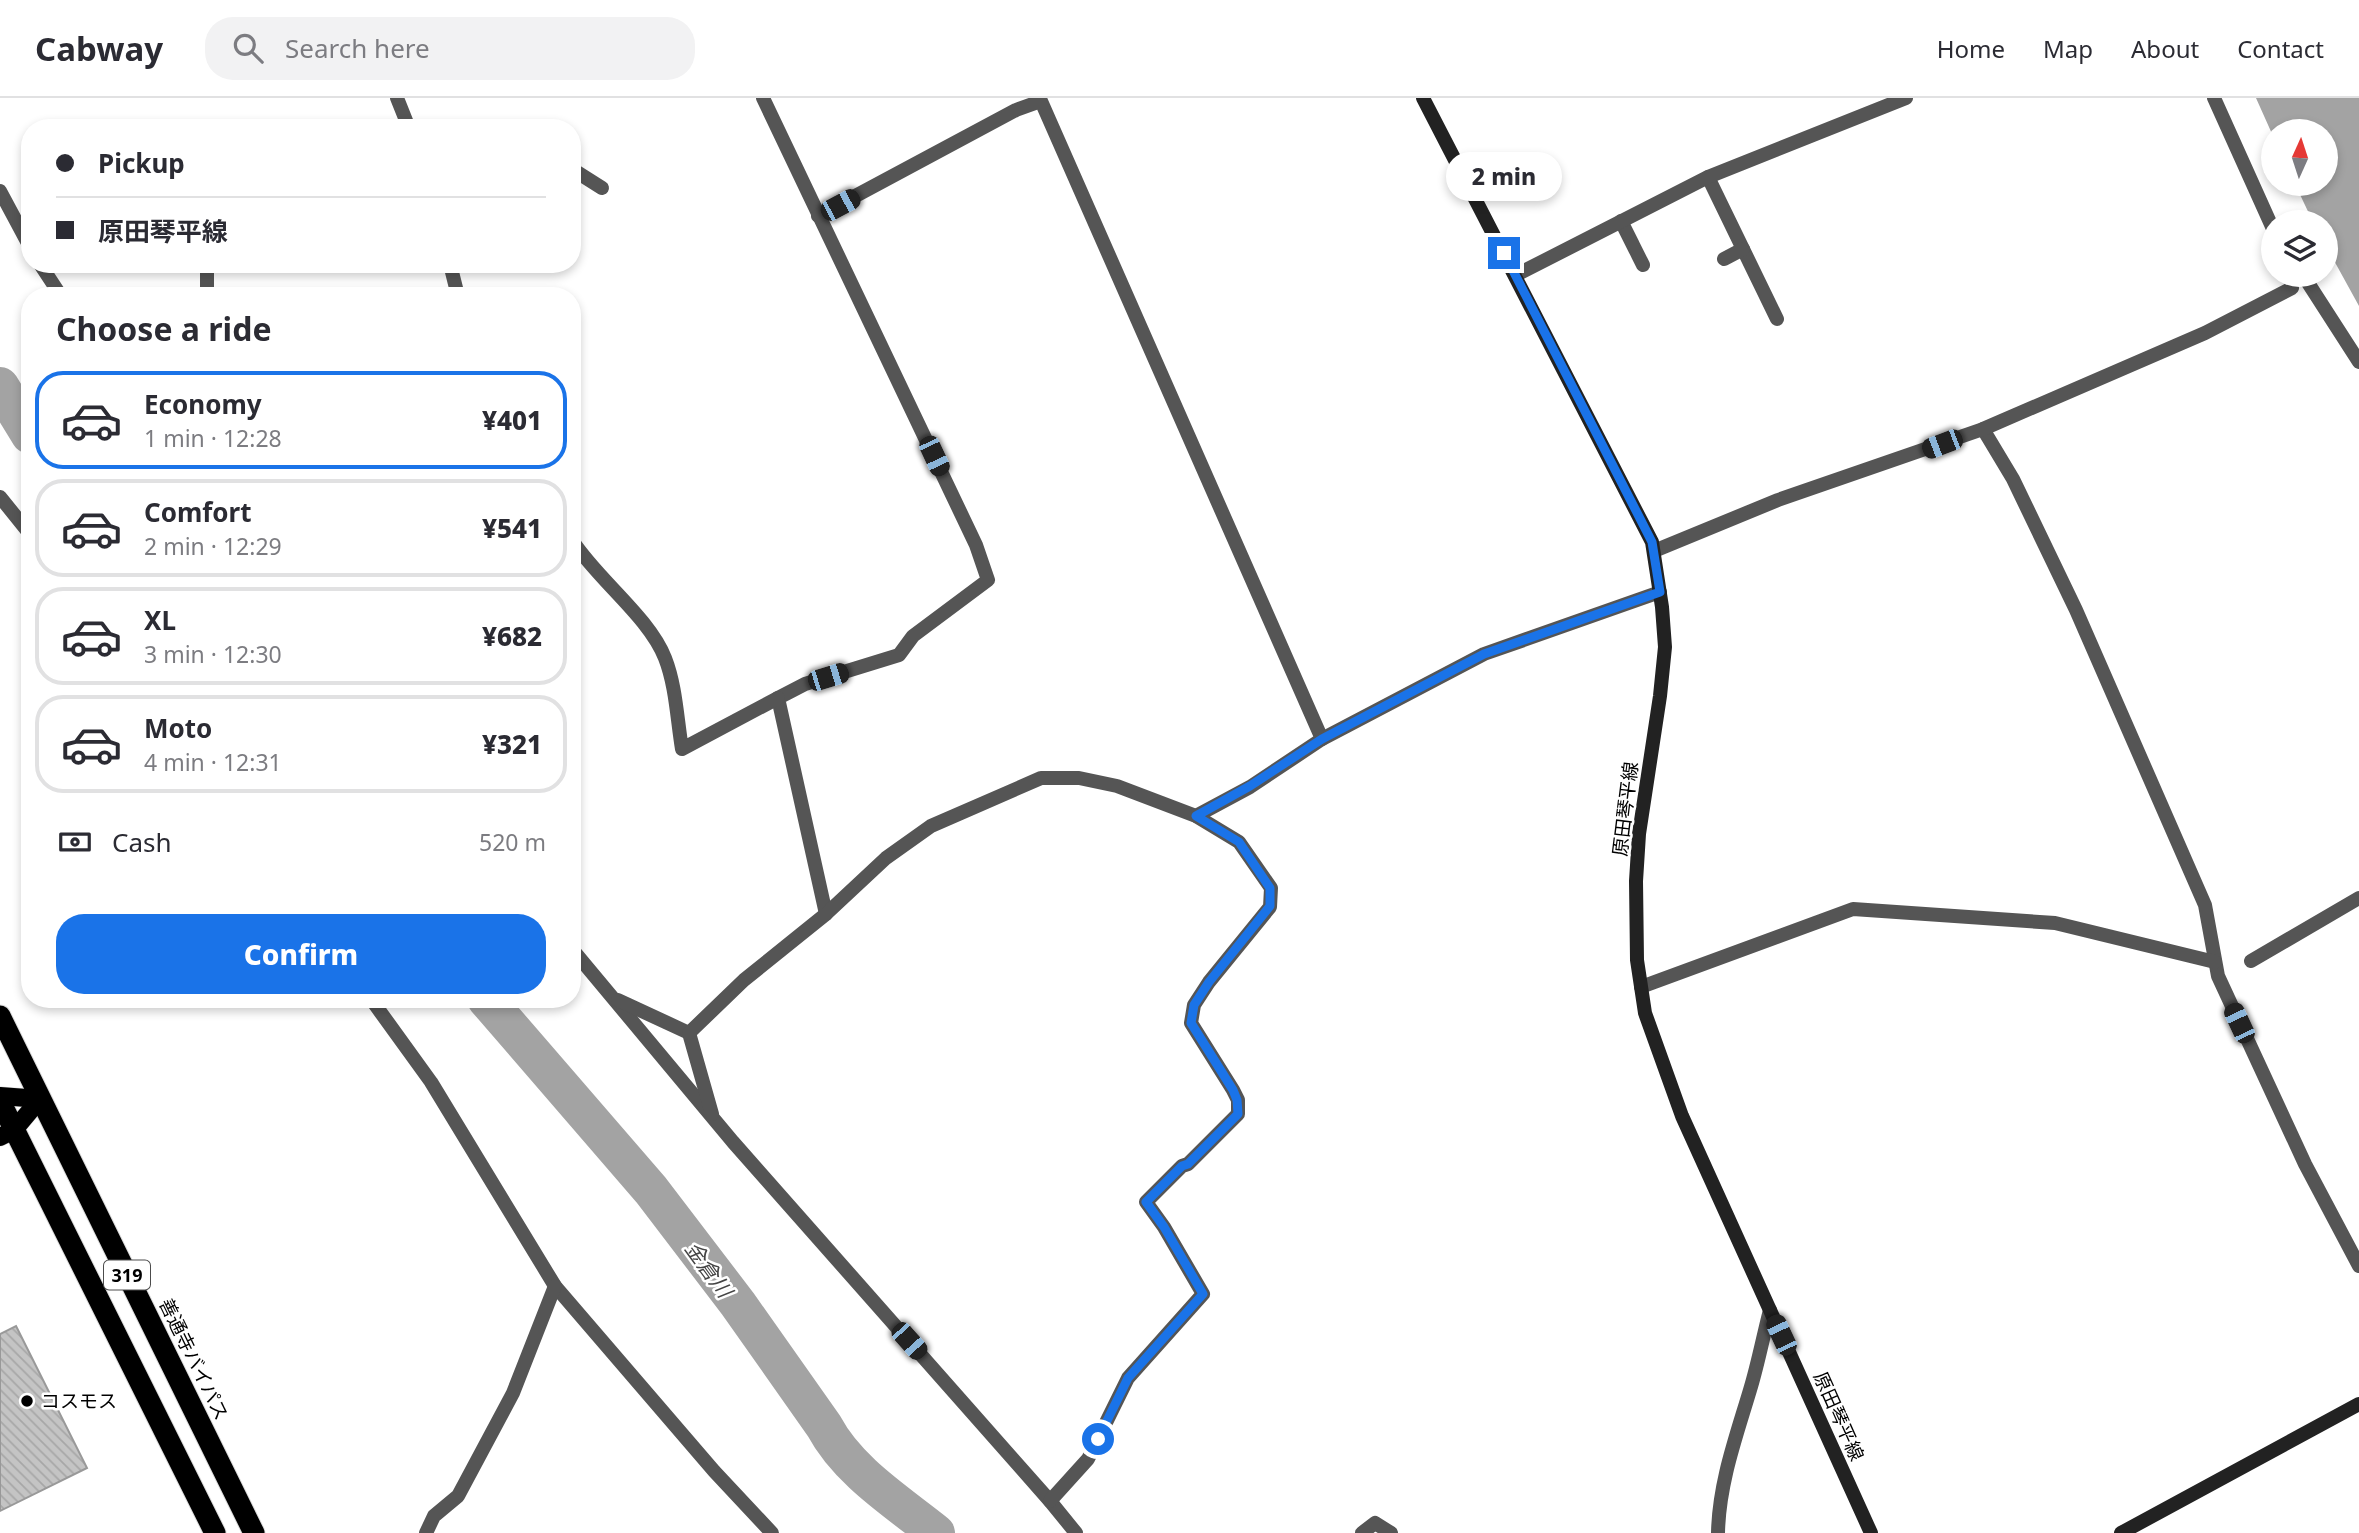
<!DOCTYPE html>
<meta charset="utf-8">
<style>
:root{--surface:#fff;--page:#f2f2f3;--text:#2b2b33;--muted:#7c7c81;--line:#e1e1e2;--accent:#1a73e8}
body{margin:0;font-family:"Noto Sans","Noto Sans JP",sans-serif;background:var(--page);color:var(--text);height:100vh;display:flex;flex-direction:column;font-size:26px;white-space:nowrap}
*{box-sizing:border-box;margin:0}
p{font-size:23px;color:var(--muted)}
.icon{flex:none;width:38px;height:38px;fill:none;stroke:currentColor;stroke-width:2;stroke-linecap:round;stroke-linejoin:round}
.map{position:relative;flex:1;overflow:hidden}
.drawer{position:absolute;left:21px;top:189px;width:560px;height:721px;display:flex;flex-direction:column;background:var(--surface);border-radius:28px;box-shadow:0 4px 10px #0003}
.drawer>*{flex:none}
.guide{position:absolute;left:21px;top:21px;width:560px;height:154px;border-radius:28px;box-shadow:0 4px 10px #0003;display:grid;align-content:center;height:154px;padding:0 35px;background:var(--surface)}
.needle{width:46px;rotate:3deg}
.controls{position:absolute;left:2261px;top:21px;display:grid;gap:14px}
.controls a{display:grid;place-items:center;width:77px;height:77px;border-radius:50%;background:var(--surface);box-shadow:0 4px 10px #0003;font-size:35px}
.end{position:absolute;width:32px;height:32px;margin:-16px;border:9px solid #1a73e8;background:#fff;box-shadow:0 0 0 4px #fff}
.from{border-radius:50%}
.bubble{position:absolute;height:49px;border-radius:24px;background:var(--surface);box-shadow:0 4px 10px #0003;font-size:23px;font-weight:800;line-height:49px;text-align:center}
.car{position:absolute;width:21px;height:42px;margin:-21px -10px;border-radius:9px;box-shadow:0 0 5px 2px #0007;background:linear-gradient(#222 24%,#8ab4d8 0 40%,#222 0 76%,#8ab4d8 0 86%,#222 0)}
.guide b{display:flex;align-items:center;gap:24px;height:66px;font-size:26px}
.guide b+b{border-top:2px solid var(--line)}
.guide i{width:18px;height:18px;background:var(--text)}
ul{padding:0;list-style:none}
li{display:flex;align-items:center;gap:21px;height:98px;margin:0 14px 10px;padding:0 21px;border:4px solid var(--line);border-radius:28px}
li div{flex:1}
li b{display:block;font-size:26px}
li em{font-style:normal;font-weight:800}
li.current{border-color:var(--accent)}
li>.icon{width:63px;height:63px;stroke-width:1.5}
h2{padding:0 35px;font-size:32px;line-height:84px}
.pay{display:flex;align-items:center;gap:18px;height:77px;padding:0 35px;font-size:26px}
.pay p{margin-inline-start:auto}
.primary-button{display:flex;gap:14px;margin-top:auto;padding:14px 35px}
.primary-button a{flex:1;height:80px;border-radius:28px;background:var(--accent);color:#fff;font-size:28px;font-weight:800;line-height:80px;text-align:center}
header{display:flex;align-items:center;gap:42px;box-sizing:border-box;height:98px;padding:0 35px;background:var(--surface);border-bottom:2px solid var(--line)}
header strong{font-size:33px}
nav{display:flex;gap:38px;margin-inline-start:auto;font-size:24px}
.search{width:490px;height:63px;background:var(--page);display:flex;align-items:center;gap:18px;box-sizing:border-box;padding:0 24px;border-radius:28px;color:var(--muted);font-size:26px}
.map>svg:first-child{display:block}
.water{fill:#a3a3a3}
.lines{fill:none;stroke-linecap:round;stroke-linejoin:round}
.river{stroke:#a3a3a3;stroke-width:38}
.building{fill:url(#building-back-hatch);stroke:#999;stroke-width:2}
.primary-casing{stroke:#dbdbdb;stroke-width:19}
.highway-casing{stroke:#dbdbdb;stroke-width:23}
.street{stroke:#555;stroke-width:14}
.secondary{stroke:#222;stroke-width:14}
.primary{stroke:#000;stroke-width:18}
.highway{stroke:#000;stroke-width:21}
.route{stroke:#1a73e8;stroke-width:9}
.poi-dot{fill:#000;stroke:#fff;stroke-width:2.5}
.labels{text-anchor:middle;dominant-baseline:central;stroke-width:5;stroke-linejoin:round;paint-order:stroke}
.shield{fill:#fff;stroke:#4c4c4c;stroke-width:2}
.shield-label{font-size:18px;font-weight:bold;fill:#000}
.street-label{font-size:19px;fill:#000;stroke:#fff}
.poi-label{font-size:19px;fill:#000;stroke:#fff;text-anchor:start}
.water-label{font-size:21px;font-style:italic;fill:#444;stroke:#fff}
</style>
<header>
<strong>Cabway</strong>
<div class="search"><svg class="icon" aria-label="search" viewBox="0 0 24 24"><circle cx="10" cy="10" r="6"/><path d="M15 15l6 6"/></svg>Search here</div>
<nav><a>Home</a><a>Map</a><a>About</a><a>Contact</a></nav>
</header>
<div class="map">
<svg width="2359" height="1435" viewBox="0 0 2359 1435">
<defs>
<pattern id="building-back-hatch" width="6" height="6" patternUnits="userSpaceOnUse" patternTransform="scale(1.75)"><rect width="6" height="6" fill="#c4c4c4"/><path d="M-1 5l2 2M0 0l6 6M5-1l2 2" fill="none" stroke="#a7a7a7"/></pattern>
</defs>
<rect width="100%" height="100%" fill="#fff"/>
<!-- water -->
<polygon class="water" points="2256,0 2359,0 2359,208 2326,148 2326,124 2313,124 2295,86 2326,86 2326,33 2273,33 2273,38"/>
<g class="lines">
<!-- river -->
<g class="river">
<polyline points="0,288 30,337"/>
<path d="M486,901l165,191 87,114 86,122c24,45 72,75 112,107"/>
</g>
</g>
<!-- building -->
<polygon class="building" points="16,1228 87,1370 0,1413 0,1236"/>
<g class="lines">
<defs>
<g id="primary">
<polyline points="0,998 40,1001"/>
<polyline points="0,1039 14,1032 40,1001"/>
</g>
<g id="highway">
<polyline points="0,918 254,1435"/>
<polyline points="0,1003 215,1435"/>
</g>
</defs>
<!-- primary casing -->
<use href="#primary" class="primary-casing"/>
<!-- highway casing -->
<use href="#highway" class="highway-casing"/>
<!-- street -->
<g class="street">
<polyline points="397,0 409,30"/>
<polyline points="763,0 976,447 988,482 913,538 899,557 805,586 778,600 826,816"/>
<polyline points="2214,0 2273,131"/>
<polyline points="572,71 602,90"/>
<polyline points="1708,79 1777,221"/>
<polyline points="0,93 30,149"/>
<polyline points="818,118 1016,12 1041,3 1322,641"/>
<polyline points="1621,123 1643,167"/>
<polyline points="1724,161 1743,151"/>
<polyline points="40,166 61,198"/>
<polyline points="450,166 458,198"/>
<polyline points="1516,177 1708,79 1906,0"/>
<polyline points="2303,177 2359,264"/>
<polyline points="207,198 207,166"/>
<polyline points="1983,331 2013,381 2076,512 2205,807 2218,878 2305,1066 2359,1168"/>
<polyline points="0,399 30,436"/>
<path d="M572,442c25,39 77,77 93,118 11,28 12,61 17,91l96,-51"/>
<polyline points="1654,453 1778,402 1983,331 2205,235 2292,190"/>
<polyline points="1196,718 1250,689 1322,641 1484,556 1660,494"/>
<polyline points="572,851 733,1044 1050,1403 1076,1435"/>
<polyline points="2251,863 2359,800"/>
<polyline points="1641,889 1853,811 2055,825 2215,864"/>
<polyline points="371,901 431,984 555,1188 714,1373 772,1435"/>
<polyline points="618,902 689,935 712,1016"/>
<polyline points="689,935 744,882 826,816 886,760 931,728 1041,680 1079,680 1117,688 1196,718 1239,744 1271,790 1270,809 1209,884 1194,907 1191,925 1233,992 1238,1002 1238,1016 1188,1066 1182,1068 1146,1104 1164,1129 1203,1196 1128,1280 1088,1361 1050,1403"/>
<polyline points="426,1435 434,1418 458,1398 513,1295 555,1188"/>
<polyline points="1362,1435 1375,1425 1391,1435"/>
<path d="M1718,1435c1,-50 18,-96 32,-143 8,-26 13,-53 20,-80"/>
</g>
<!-- secondary -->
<g class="secondary">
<polyline points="1423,0 1652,444 1662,509 1665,549 1660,598 1639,736 1636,783 1637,862 1645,915 1682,1018 1871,1435"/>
<polyline points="2121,1435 2359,1306"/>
</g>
<!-- primary -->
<use href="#primary" class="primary"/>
<!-- highway -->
<use href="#highway" class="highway"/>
</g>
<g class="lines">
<!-- route -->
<polyline class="route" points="1098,1341 1128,1280 1203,1196 1164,1129 1146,1104 1182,1068 1188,1066 1238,1016 1237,1002 1233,992 1191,925 1194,907 1209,884 1270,808 1270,790 1239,744 1196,718 1250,688 1322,641 1484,556 1660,494 1652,444 1504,155"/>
</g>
<!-- markers -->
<circle class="poi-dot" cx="27" cy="1303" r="7"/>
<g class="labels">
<!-- shield labels -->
<rect class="shield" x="104" y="1162.5" width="46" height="29" rx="5"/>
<g class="shield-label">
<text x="127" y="1177">319</text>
</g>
<!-- street labels -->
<g class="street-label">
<text transform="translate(1625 711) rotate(-83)">原田琴平線</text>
<text transform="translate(194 1261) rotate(64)">善通寺バイパス</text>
<text transform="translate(1839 1318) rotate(66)">原田琴平線</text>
</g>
<!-- poi labels -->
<g class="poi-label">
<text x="41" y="1303">コスモス</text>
</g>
<!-- water labels -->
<g class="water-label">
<text transform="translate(709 1171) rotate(54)">金倉川</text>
</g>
</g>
</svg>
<div class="controls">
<a><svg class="needle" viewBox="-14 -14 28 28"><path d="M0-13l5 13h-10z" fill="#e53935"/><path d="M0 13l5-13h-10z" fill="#7c7c81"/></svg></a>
<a><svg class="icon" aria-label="layers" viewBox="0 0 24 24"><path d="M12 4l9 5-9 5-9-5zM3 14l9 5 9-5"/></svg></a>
</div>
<i class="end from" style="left:1098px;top:1341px"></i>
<i class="end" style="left:1504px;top:155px"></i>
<div class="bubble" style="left:1446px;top:54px;width:116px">2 min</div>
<i class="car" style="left:840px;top:107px;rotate:62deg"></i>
<i class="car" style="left:1942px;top:346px;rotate:249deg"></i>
<i class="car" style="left:934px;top:358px;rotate:155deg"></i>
<i class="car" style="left:828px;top:579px;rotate:73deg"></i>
<i class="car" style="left:2239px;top:925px;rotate:335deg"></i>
<i class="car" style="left:1781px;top:1237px;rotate:335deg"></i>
<i class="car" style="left:909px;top:1243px;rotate:138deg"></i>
<div class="guide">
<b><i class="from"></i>Pickup</b>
<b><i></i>原田琴平線</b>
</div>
<section class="drawer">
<h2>Choose a ride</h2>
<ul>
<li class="current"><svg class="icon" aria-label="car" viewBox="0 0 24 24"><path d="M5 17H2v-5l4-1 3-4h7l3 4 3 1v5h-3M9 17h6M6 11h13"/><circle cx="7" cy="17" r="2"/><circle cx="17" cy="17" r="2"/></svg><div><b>Economy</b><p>1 min · 12:28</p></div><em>¥401</em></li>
<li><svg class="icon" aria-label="car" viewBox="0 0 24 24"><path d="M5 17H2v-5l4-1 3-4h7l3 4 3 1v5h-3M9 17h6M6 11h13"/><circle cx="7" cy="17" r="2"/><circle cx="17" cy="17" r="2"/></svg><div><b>Comfort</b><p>2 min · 12:29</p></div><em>¥541</em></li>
<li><svg class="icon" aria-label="car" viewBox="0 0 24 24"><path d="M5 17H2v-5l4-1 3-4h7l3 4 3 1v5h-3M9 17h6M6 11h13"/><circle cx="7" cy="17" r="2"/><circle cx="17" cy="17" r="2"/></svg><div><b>XL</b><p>3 min · 12:30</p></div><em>¥682</em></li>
<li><svg class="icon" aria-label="car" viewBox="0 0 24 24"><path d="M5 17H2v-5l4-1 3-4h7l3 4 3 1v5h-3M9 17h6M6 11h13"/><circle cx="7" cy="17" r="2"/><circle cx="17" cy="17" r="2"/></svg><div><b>Moto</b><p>4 min · 12:31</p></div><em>¥321</em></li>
</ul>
<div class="pay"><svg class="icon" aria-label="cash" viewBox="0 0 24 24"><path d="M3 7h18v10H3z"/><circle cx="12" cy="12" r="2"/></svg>Cash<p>520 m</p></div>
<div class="primary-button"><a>Confirm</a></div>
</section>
</div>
